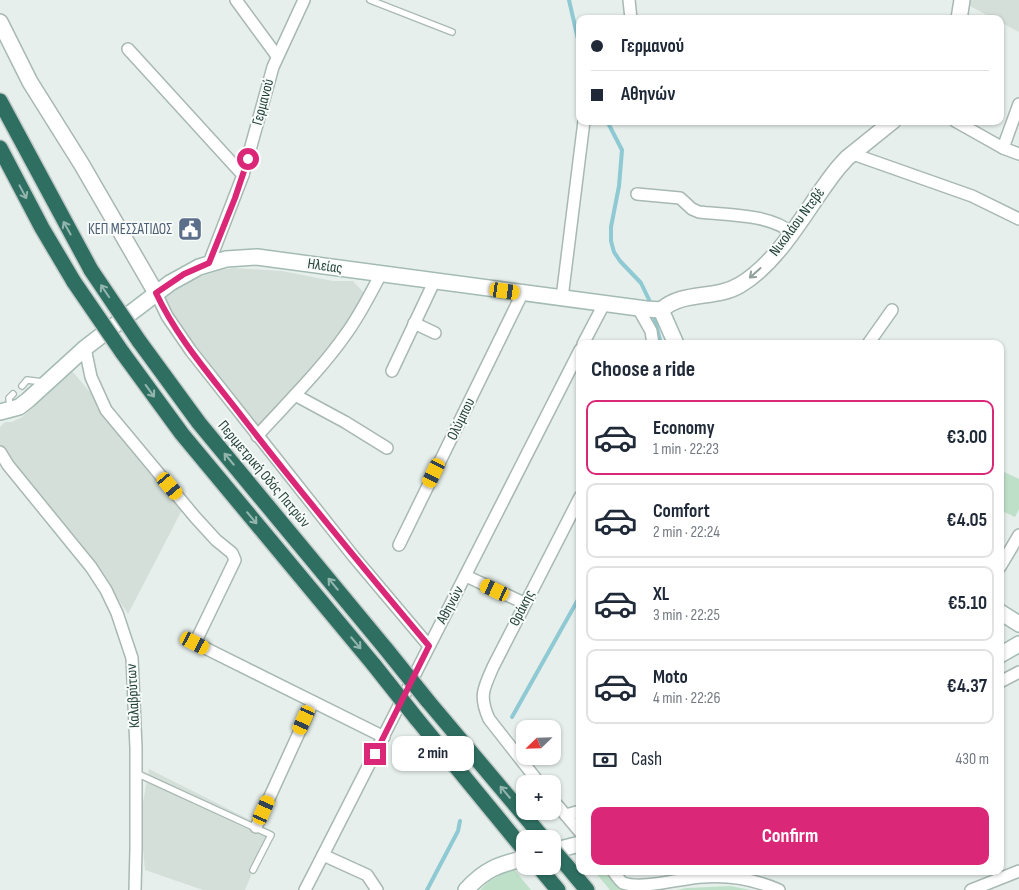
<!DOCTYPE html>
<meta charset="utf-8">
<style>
:root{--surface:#fff;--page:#f6f6f7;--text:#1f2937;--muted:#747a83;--line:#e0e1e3;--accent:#db2777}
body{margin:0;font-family:"Sofia Sans Condensed",sans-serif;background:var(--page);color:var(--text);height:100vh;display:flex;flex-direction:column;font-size:19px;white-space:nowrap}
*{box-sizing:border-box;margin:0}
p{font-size:16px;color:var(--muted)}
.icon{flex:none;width:28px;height:28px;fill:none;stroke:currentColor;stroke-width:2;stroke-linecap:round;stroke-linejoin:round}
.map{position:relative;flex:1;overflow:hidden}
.panel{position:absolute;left:576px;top:340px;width:428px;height:535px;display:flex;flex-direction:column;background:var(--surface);border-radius:10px;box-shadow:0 1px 4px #0004}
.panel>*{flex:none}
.top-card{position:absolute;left:576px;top:15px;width:428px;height:110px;border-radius:10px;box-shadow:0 1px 4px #0004;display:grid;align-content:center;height:110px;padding:0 15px;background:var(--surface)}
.needle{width:32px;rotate:247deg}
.tools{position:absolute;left:516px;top:720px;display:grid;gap:10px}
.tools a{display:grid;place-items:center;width:45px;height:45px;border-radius:10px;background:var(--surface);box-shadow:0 1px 4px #0004;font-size:25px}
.end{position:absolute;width:22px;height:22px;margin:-11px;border:6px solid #db2777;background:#fff;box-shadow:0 0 0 2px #fff}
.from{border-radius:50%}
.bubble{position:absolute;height:35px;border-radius:10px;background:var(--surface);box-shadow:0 1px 4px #0004;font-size:16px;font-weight:700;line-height:35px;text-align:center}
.car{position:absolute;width:15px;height:30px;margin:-15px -8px;border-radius:6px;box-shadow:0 0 4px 1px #0007;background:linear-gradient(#f5c518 24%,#345 0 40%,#f5c518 0 76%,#345 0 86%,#f5c518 0)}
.top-card b{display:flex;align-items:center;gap:18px;height:48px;font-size:19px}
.top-card b+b{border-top:1px solid var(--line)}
.top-card i{width:12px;height:12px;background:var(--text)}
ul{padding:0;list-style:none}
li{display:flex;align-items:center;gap:15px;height:75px;margin:0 10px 8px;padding:0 5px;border:2px solid var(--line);border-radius:10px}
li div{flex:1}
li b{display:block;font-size:19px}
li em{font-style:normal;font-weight:700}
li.selected{border-color:var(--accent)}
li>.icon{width:45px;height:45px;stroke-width:1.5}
h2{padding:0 15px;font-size:22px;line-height:60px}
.pay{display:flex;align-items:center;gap:12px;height:55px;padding:0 15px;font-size:19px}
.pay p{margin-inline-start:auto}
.primary-button{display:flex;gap:10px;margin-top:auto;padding:10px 15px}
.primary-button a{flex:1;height:58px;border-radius:10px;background:var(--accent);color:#fff;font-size:20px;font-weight:700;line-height:58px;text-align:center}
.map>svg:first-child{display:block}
.built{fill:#d4dfda}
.green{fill:#bfe0c8}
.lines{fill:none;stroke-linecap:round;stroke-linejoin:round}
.stream{stroke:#8ec9d4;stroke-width:4}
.service-casing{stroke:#a8b8b2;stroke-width:8}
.minor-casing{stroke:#a8b8b2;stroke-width:14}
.tertiary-casing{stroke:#a8b8b2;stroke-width:18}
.secondary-casing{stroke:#a4bbb3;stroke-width:18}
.motorway-casing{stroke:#c2cac8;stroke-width:18}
.service{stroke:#fff;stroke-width:5.5}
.minor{stroke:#fff;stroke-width:11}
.tertiary{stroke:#fff;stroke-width:15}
.secondary{stroke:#fff;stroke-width:15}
.motorway{stroke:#2f6f62;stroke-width:15}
.motorway-bridge-casing{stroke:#c2cac8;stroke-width:18;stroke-linecap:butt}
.motorway-bridge{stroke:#2f6f62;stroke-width:15}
.oneway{stroke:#93b5ae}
.oneway2{stroke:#92a09c}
.route{stroke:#db2777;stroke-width:6}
.labels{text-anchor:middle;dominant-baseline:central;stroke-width:4;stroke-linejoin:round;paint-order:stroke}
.street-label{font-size:15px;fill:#24423a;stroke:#f7fbf9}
.service-label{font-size:15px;fill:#4e5e75;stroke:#f7fbf9;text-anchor:end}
</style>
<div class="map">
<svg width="1019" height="890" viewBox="0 0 1019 890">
<rect width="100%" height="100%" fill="#e6efeb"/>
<!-- built -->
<g class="built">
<polygon points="971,0 1019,0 1019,32 1000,22 1000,19 994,19 970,6"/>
<polygon points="234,268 282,271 333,281 353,281 365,294 348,325 330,349 258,429 180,332 160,299 190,280 221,270"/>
<polygon points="72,371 95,398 182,510 128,614 100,571 0,449 0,427 5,422 12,422 22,417"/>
<polygon points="149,769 270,830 245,890 203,890 145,870 140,819"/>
</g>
<!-- green -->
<g class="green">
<polygon points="1000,470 1019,479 1019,509 1015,517 1000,510"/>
<polygon points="513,868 531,890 480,890 489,881"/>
<polygon points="594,871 604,871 623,890 610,890"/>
<polygon points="730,886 751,890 676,890 687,888"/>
</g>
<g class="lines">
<!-- stream -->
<g class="stream">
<polyline points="569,0 580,48"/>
<polyline points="607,121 622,150 619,186 611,227 611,241 614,252 620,261 641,283 652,306"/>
<polyline points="653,313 661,344"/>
<polyline points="512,717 580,596"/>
<polyline points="427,890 458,831 460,821"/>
</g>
<defs>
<g id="service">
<polyline points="370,0 452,32"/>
<polyline points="22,386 27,380 43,382"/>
<polyline points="10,408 9,398 13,394"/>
<polyline points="136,773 271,835 253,870"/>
</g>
<g id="minor">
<polyline points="236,0 277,56"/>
<polyline points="629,0 631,19"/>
<polyline points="128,49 243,175"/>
<polyline points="955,121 1003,148 1019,154"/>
<polyline points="1003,148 1019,104"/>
<polyline points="853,154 972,196 1019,219"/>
<path d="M637,194l43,4 12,11 7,3c28,3 71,2 93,21"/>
<polyline points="209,263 243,175 273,67 304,0"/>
<polyline points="156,293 167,316 191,351 354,557 429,646"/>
<polyline points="562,298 584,121"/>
<polyline points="638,308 651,331 653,344"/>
<polyline points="414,323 435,333"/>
<polyline points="583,344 604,304"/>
<polyline points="868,344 892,310"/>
<polyline points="85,348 91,377 106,410 195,517 216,540 232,553 235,560 195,643 384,737"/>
<polyline points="392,371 434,282"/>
<polyline points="295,395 345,422 387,448"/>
<path d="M257,436c30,-33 63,-65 89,-102 14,-19 24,-40 35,-60"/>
<polyline points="0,452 8,465 91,567 106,590 117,613 132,658 136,748 136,849 135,890"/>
<polyline points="399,545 522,294"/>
<polyline points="1000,567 1019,535"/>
<polyline points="466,576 524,603"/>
<polyline points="1000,682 1019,672"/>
<path d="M540,784l-51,-65c-10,-22 -6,-30 4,-52l87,-170"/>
<polyline points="552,799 580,832"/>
<polyline points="566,815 580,811"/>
<polyline points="256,827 313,702"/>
<path d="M613,871c3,4 6,9 10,12 20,7 58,-5 80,-6 26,-2 53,3 76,13"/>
<polyline points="305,890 323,855"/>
<polyline points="377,890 367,875 323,855 580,350"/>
<polyline points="971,890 1019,871"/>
</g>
<g id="tertiary">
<polyline points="959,19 962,0"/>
<polyline points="0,22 30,82 82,165 156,293"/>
<path d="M661,310c23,-20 54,-10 79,-25 42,-25 68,-80 98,-117l9,-10 46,-37"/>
</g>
<g id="secondary">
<polyline points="0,412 19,407 28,400 85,348 170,283 199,267 226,259 257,257 646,309 661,310 676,344"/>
<polyline points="1000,612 1019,624"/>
<polyline points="1000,655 1019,644"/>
<polyline points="552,851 580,844"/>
<path d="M466,890c19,-21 32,-25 59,-32"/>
</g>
<g id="motorway">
<polyline points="0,101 91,270"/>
<polyline points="0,148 42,228 74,282"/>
<polyline points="139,341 199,423 386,649"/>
<polyline points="122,352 182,434 374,665"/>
<polyline points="427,700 544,839"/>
<polyline points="416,718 525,851"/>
<polyline points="538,866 558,890"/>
<polyline points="567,866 587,890"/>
</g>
</defs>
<!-- service casing -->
<use href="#service" class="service-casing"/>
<!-- minor casing -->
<use href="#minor" class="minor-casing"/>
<!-- tertiary casing -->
<use href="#tertiary" class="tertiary-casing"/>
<!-- secondary casing -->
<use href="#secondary" class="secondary-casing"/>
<!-- motorway casing -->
<use href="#motorway" class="motorway-casing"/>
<!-- service -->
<use href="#service" class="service"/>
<!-- minor -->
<use href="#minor" class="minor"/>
<!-- tertiary -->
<use href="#tertiary" class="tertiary"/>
<!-- secondary -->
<use href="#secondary" class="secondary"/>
<!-- motorway -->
<use href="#motorway" class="motorway"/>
<defs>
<g id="motorway-bridge">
<polyline points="91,270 139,341"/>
<polyline points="74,282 122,352"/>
<polyline points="386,649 427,700"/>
<polyline points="374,665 416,718"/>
<polyline points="552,849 567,866"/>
</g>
</defs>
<!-- motorway-bridge casing -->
<use href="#motorway-bridge" class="motorway-bridge-casing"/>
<!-- motorway-bridge -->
<use href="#motorway-bridge" class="motorway-bridge"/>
</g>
<!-- one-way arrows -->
<defs><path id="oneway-shaft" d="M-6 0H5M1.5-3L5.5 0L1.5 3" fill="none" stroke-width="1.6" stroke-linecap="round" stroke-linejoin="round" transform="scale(1.25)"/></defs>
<g class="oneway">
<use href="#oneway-shaft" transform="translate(23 192) rotate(62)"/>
<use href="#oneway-shaft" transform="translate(67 228) rotate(-119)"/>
<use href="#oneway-shaft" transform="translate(105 291) rotate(-124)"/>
<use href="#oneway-shaft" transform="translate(150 391) rotate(54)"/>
<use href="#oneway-shaft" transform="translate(229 459) rotate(-130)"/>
<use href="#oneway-shaft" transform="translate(252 518) rotate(50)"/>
<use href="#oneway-shaft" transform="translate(333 584) rotate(-130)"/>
<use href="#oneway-shaft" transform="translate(356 643) rotate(50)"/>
<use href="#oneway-shaft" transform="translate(505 792) rotate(-130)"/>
</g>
<use class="oneway2" href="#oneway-shaft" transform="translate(755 273) rotate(138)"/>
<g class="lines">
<!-- route -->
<path class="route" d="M248,159l-13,39 -26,65 -25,11 -28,19c21,45 54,82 84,121 61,79 125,156 189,232l-54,108"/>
</g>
<!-- icons -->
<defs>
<symbol id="civic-square" viewBox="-11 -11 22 22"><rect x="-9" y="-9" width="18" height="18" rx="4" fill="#5c6f8a" stroke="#f7fbf9"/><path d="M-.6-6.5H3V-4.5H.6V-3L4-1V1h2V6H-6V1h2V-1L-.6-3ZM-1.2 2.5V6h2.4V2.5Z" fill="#fff"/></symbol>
</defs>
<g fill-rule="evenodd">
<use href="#civic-square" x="176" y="215" width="28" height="28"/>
</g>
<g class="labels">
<!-- street labels -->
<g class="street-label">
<text transform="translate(263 102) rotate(-75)">Γερμανού</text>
<text transform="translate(797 222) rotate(-53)">Νικολάου Ντεβέ</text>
<text transform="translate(325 266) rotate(8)">Ηλείας</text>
<text transform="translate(461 419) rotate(-64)">Ολύμπου</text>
<text transform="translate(264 474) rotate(50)">Περιμετρική Οδός Πατρών</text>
<text transform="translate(450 605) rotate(-62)">Αθηνών</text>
<text transform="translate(522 608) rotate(-63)">Θράκης</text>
<text transform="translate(133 696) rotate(-93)">Καλαβρύτων</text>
</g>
<!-- service labels -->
<g class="service-label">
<text x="172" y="229">ΚΕΠ ΜΕΣΣΑΤΙΔΟΣ</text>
</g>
</g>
</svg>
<div class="tools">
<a><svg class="needle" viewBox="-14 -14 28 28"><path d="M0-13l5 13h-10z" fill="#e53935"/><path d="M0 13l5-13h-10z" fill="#747a83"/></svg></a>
<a>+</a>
<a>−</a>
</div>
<i class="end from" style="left:248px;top:159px"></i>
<i class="end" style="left:375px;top:754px"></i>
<div class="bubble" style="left:392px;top:736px;width:82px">2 min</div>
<i class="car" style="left:505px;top:291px;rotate:98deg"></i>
<i class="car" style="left:434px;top:473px;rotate:206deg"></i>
<i class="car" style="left:170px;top:486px;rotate:140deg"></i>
<i class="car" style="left:495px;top:590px;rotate:295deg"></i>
<i class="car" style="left:195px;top:643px;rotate:117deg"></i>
<i class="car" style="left:304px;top:720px;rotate:204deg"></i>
<i class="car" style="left:264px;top:810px;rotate:24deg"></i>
<div class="top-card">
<b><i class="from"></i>Γερμανού</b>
<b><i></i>Αθηνών</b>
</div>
<section class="panel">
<h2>Choose a ride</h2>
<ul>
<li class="selected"><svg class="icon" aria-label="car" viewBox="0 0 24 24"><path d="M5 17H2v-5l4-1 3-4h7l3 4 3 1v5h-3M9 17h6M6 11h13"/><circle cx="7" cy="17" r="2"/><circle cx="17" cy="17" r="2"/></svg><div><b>Economy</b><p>1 min · 22:23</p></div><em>€3.00</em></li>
<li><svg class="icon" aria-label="car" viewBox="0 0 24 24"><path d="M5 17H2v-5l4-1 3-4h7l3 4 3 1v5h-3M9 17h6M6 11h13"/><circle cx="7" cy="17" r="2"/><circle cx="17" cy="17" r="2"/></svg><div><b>Comfort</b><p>2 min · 22:24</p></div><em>€4.05</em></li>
<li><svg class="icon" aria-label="car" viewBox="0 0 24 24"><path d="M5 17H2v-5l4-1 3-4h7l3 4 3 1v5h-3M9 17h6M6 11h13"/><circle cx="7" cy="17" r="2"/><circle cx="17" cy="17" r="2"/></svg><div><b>XL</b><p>3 min · 22:25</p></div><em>€5.10</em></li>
<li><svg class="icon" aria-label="car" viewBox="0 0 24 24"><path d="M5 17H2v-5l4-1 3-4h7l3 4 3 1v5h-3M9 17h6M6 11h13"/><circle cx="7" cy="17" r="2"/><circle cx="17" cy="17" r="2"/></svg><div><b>Moto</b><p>4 min · 22:26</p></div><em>€4.37</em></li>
</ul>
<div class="pay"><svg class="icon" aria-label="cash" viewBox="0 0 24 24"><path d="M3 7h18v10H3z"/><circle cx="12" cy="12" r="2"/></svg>Cash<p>430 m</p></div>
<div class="primary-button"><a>Confirm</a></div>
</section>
</div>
